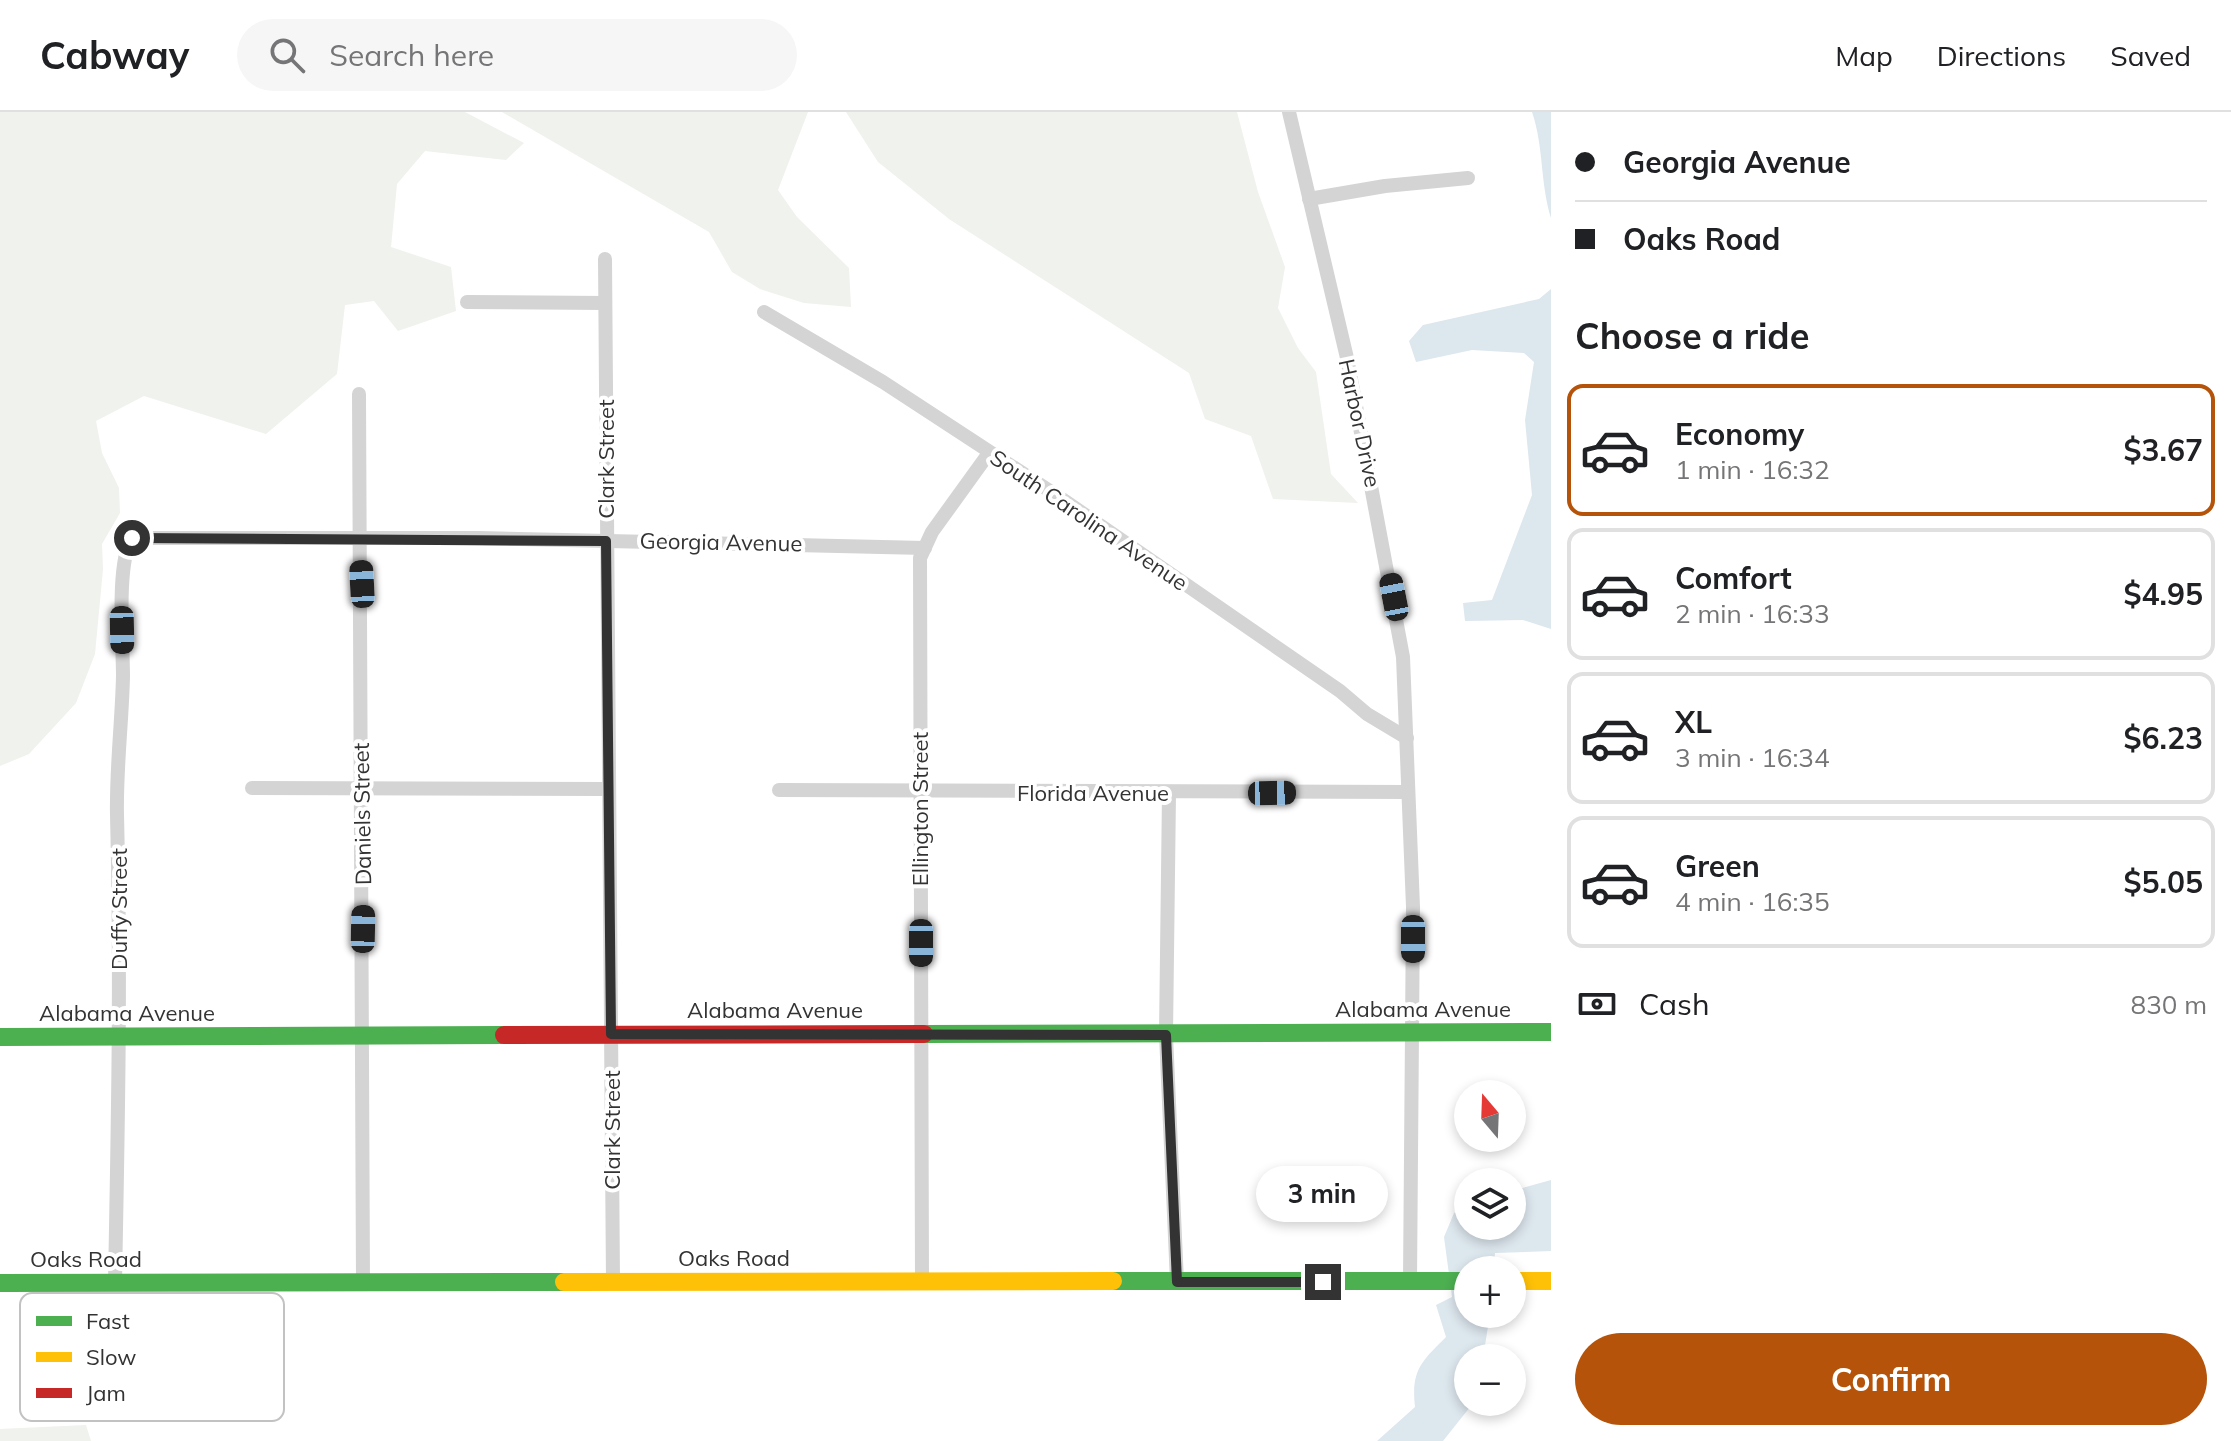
<!DOCTYPE html>
<meta charset="utf-8">
<style>
:root{--surface:#fff;--page:#f6f6f6;--text:#202124;--muted:#757577;--line:#e0e0e0;--accent:#b45309}
body{margin:0;font-family:Mulish,sans-serif;background:var(--page);color:var(--text);height:100vh;display:flex;flex-direction:column;font-size:30px;white-space:nowrap}
*{box-sizing:border-box;margin:0}
p{font-size:26px;color:var(--muted)}
.icon{flex:none;width:44px;height:44px;fill:none;stroke:currentColor;stroke-width:2;stroke-linecap:round;stroke-linejoin:round}
.map{position:relative;flex:1;overflow:hidden}
.panel{display:flex;flex-direction:column;background:var(--surface);width:680px}
.panel>*{flex:none}
.hud{display:grid;align-content:center;height:176px;padding:0 24px;background:var(--surface)}
.needle{width:52px;rotate:341deg}
.buttons{position:absolute;left:1454px;top:968px;display:grid;gap:16px}
.buttons a{display:grid;place-items:center;width:72px;height:72px;border-radius:50%;background:var(--surface);box-shadow:0 4px 12px #0003;font-size:40px}
.end{position:absolute;width:36px;height:36px;margin:-18px;border:10px solid #333;background:#fff;box-shadow:0 0 0 4px #fff}
.from{border-radius:50%}
.bubble{position:absolute;height:56px;border-radius:28px;background:var(--surface);box-shadow:0 4px 12px #0003;font-size:26px;font-weight:700;line-height:56px;text-align:center}
.car{position:absolute;width:24px;height:48px;margin:-24px -12px;border-radius:10px;box-shadow:0 0 6px 2px #0007;background:linear-gradient(#222 24%,#8ab4d8 0 40%,#222 0 76%,#8ab4d8 0 86%,#222 0)}
.hud b{display:flex;align-items:center;gap:28px;height:76px;font-size:30px}
.hud b+b{border-top:2px solid var(--line)}
.hud i{width:20px;height:20px;background:var(--text)}
ul{padding:0;list-style:none}
li{display:flex;align-items:center;gap:24px;height:132px;margin:0 16px 12px;padding:0 8px;border:4px solid var(--line);border-radius:16px}
li div{flex:1}
li b{display:block;font-size:30px}
li em{font-style:normal;font-weight:700}
li.active{border-color:var(--accent)}
li>.icon{width:72px;height:72px;stroke-width:1.5}
h2{padding:0 24px;font-size:36px;line-height:96px}
.pay{display:flex;align-items:center;gap:20px;height:88px;padding:0 24px;font-size:30px}
.pay p{margin-inline-start:auto}
.button{display:flex;gap:16px;margin-top:auto;padding:16px 24px}
.button a{flex:1;height:92px;border-radius:48px;background:var(--accent);color:#fff;font-size:32px;font-weight:700;line-height:92px;text-align:center}
header{display:flex;align-items:center;gap:48px;box-sizing:border-box;height:112px;padding:0 40px;background:var(--surface);border-bottom:2px solid var(--line)}
header strong{font-size:38px}
nav{display:flex;gap:44px;margin-inline-start:auto;font-size:28px}
.search{width:560px;height:72px;background:var(--page);display:flex;align-items:center;gap:20px;box-sizing:border-box;padding:0 28px;border-radius:44px;color:var(--muted);font-size:30px}
main{display:flex;flex:1;min-height:0}
.map>svg:first-child{display:block}
.green{fill:#f0f2ed}
.water{fill:#dde7ee}
.lines{fill:none;stroke-linecap:round;stroke-linejoin:round}
.street{stroke:#d4d4d4;stroke-width:14}
.fast{stroke:#4caf50;stroke-width:18}
.slow{stroke:#ffc107;stroke-width:18}
.jam{stroke:#c62828;stroke-width:18}
.route{stroke:#333;stroke-width:10}
.labels{text-anchor:middle;dominant-baseline:central;stroke-width:8;stroke-linejoin:round;paint-order:stroke}
.street-label{font-size:22px;fill:#333;stroke:#fff}
.key{fill:#fff;stroke:#c2c2c2;stroke-width:2}
.key-label{font-size:22px;fill:#333}
</style>
<header>
<strong>Cabway</strong>
<div class="search"><svg class="icon" aria-label="search" viewBox="0 0 24 24"><circle cx="10" cy="10" r="6"/><path d="M15 15l6 6"/></svg>Search here</div>
<nav><a>Map</a><a>Directions</a><a>Saved</a></nav>
</header>
<main>
<div class="map">
<svg width="1551" height="1329" viewBox="0 0 1551 1329">
<rect width="100%" height="100%" fill="#fff"/>
<!-- green -->
<g class="green">
<polygon points="0,0 465,0 524,31 506,48 425,39 397,72 391,135 451,155 456,199 398,219 374,189 345,193 337,262 266,322 144,284 96,309 102,341 119,376 120,401 102,432 103,457 95,542 76,591 29,642 0,654"/>
<polygon points="502,0 808,0 778,78 797,105 849,156 851,195 804,191 760,177 732,160 709,120"/>
<polygon points="846,0 1237,0 1258,80 1285,155 1278,196 1298,236 1316,260 1331,362 1358,391 1273,387 1251,324 1205,307 1189,261 949,107 878,50"/>
<polygon points="86,1313 91,1329 0,1329 0,1317"/>
</g>
<!-- water -->
<g class="water">
<path d="M1532,0h19v106c-11,-35 -7,-71 -19,-106z"/>
<polygon points="1551,177 1551,517 1523,508 1465,509 1463,491 1492,488 1532,383 1525,308 1534,250 1524,241 1472,238 1416,250 1409,229 1423,213 1539,187"/>
<path d="M1551,1068v71l-56,2 -1,17h-26v44h22l-7,44h-15v44h6l-31,39h-66l38,-34c-4,-37 6,-45 31,-70l-10,-32 16,-8 -8,-60 10,-24 14,-6v19h44v-35z"/>
</g>
<g class="lines">
<!-- street -->
<g class="street">
<polyline points="1289,0 1347,246 1403,545 1413,795 1410,1169"/>
<polyline points="1309,87 1385,74 1468,66"/>
<polyline points="605,147 613,1170"/>
<polyline points="467,190 605,191"/>
<polyline points="764,200 883,270 1062,387 1340,579 1367,602 1407,626"/>
<polyline points="359,282 363,1170"/>
<polyline points="252,676 607,677"/>
<polyline points="779,678 1407,680"/>
<polyline points="1169,681 1166,923 1177,1170"/>
<path d="M115,1170c3,-155 6,-311 2,-467 -1,-46 5,-93 6,-139 0,-32 -7,-113 9,-138h346l447,10"/>
<polyline points="922,1170 920,446 932,420 989,341"/>
</g>
<!-- fast -->
<g class="fast">
<polyline points="924,922 1551,920"/>
<polyline points="0,925 504,923"/>
<polyline points="1113,1169 1468,1169"/>
<polyline points="0,1171 564,1170"/>
</g>
<!-- slow -->
<g class="slow">
<polyline points="1512,1169 1551,1169"/>
<polyline points="564,1170 1113,1169"/>
</g>
<!-- jam -->
<polyline class="jam" points="504,923 924,922"/>
</g>
<g class="lines">
<!-- route -->
<polyline class="route" points="132,426 606,429 611,922 1166,923 1177,1170 1323,1170"/>
</g>
<g class="labels">
<!-- street labels -->
<g class="street-label">
<text transform="translate(1360 311) rotate(78)">Harbor Drive</text>
<text transform="translate(606 347) rotate(-90)">Clark Street</text>
<text transform="translate(1089 408) rotate(34)">South Carolina Avenue</text>
<text transform="translate(721 430) rotate(1)">Georgia Avenue</text>
<text x="1093" y="681">Florida Avenue</text>
<text transform="translate(920 697) rotate(-90)">Ellington Street</text>
<text transform="translate(362 702) rotate(-91)">Daniels Street</text>
<text transform="translate(119 797) rotate(-90)">Duffy Street</text>
<text x="1423" y="897">Alabama Avenue</text>
<text x="775" y="898">Alabama Avenue</text>
<text x="127" y="901">Alabama Avenue</text>
<text transform="translate(612 1018) rotate(-90)">Clark Street</text>
<text x="734" y="1146">Oaks Road</text>
<text x="86" y="1147">Oaks Road</text>
</g>
</g>
<!-- legend -->
<rect x="20" y="1181" width="264" height="128" rx="12" class="key"/>
<rect x="36" y="1204" width="36" height="10" fill="#4caf50"/>
<rect x="36" y="1240" width="36" height="10" fill="#ffc107"/>
<rect x="36" y="1276" width="36" height="10" fill="#c62828"/>
<g class="key-label">
<text x="86" y="1217">Fast</text>
<text x="86" y="1253">Slow</text>
<text x="86" y="1289">Jam</text>
</g>
</svg>
<div class="buttons">
<a><svg class="needle" viewBox="-14 -14 28 28"><path d="M0-13l5 13h-10z" fill="#e53935"/><path d="M0 13l5-13h-10z" fill="#757577"/></svg></a>
<a><svg class="icon" aria-label="layers" viewBox="0 0 24 24"><path d="M12 4l9 5-9 5-9-5zM3 14l9 5 9-5"/></svg></a>
<a>+</a>
<a>−</a>
</div>
<i class="end from" style="left:132px;top:426px"></i>
<i class="end" style="left:1323px;top:1170px"></i>
<div class="bubble" style="left:1256px;top:1054px;width:132px">3 min</div>
<i class="car" style="left:362px;top:472px;rotate:357deg"></i>
<i class="car" style="left:1394px;top:485px;rotate:349deg"></i>
<i class="car" style="left:122px;top:518px;rotate:179deg"></i>
<i class="car" style="left:1272px;top:681px;rotate:89deg"></i>
<i class="car" style="left:363px;top:817px;rotate:1deg"></i>
<i class="car" style="left:1413px;top:827px;rotate:180deg"></i>
<i class="car" style="left:921px;top:831px;rotate:180deg"></i>
</div>
<section class="panel">
<div class="hud">
<b><i class="from"></i>Georgia Avenue</b>
<b><i></i>Oaks Road</b>
</div>
<h2>Choose a ride</h2>
<ul>
<li class="active"><svg class="icon" aria-label="car" viewBox="0 0 24 24"><path d="M5 17H2v-5l4-1 3-4h7l3 4 3 1v5h-3M9 17h6M6 11h13"/><circle cx="7" cy="17" r="2"/><circle cx="17" cy="17" r="2"/></svg><div><b>Economy</b><p>1 min · 16:32</p></div><em>$3.67</em></li>
<li><svg class="icon" aria-label="car" viewBox="0 0 24 24"><path d="M5 17H2v-5l4-1 3-4h7l3 4 3 1v5h-3M9 17h6M6 11h13"/><circle cx="7" cy="17" r="2"/><circle cx="17" cy="17" r="2"/></svg><div><b>Comfort</b><p>2 min · 16:33</p></div><em>$4.95</em></li>
<li><svg class="icon" aria-label="car" viewBox="0 0 24 24"><path d="M5 17H2v-5l4-1 3-4h7l3 4 3 1v5h-3M9 17h6M6 11h13"/><circle cx="7" cy="17" r="2"/><circle cx="17" cy="17" r="2"/></svg><div><b>XL</b><p>3 min · 16:34</p></div><em>$6.23</em></li>
<li><svg class="icon" aria-label="car" viewBox="0 0 24 24"><path d="M5 17H2v-5l4-1 3-4h7l3 4 3 1v5h-3M9 17h6M6 11h13"/><circle cx="7" cy="17" r="2"/><circle cx="17" cy="17" r="2"/></svg><div><b>Green</b><p>4 min · 16:35</p></div><em>$5.05</em></li>
</ul>
<div class="pay"><svg class="icon" aria-label="cash" viewBox="0 0 24 24"><path d="M3 7h18v10H3z"/><circle cx="12" cy="12" r="2"/></svg>Cash<p>830 m</p></div>
<div class="button"><a>Confirm</a></div>
</section>
</main>
